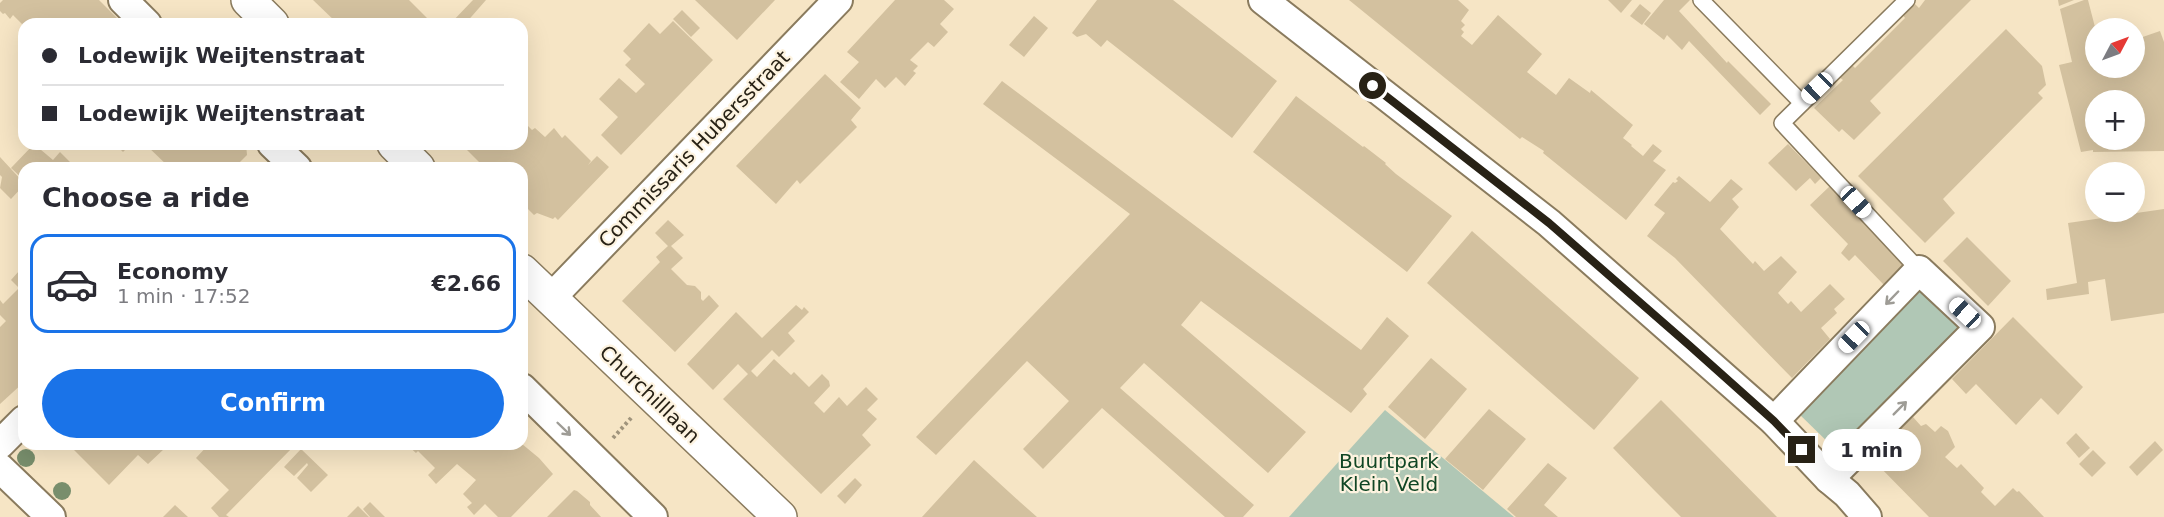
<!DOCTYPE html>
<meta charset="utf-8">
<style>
:root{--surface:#fff;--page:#f7f7f7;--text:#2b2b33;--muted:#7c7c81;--line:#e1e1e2;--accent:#1a73e8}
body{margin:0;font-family:"DejaVu Sans",sans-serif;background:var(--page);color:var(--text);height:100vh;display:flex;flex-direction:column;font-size:22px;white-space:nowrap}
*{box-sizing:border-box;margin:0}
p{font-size:20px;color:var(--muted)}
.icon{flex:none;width:33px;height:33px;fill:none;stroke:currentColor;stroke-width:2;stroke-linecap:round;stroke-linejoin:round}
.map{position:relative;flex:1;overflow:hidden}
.drawer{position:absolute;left:18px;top:162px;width:510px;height:288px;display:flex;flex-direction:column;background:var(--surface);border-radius:18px;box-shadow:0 6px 24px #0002}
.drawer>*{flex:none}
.guide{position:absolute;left:18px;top:18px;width:510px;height:132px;border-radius:18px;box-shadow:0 6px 24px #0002;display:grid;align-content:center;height:132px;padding:0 24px;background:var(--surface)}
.needle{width:39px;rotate:49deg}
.buttons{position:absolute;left:2085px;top:18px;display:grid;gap:12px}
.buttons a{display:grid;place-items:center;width:60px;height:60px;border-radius:50%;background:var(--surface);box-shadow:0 6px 24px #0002;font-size:30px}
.end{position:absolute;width:27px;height:27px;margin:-14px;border:8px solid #282216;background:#fff;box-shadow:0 0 0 3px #fff}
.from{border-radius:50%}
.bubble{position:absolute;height:42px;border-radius:21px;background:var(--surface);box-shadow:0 6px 24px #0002;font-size:20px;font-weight:700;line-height:42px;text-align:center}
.car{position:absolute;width:18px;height:36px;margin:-18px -9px;border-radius:8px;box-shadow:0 0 4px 2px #0007;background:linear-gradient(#fff 24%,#345 0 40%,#fff 0 76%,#345 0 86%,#fff 0)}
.guide b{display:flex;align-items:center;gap:21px;height:57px;font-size:22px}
.guide b+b{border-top:2px solid var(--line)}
.guide i{width:15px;height:15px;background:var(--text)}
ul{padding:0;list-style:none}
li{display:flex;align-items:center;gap:18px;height:99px;margin:0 12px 9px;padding:0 12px;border:3px solid var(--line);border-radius:18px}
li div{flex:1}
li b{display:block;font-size:22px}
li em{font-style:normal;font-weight:700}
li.selected{border-color:var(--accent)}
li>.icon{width:54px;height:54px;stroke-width:1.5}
h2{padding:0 24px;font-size:27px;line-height:72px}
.primary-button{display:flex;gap:12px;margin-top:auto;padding:12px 24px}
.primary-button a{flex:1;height:69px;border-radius:36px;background:var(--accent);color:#fff;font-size:24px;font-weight:700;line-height:69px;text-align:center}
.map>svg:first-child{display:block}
.green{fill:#b0c7b5}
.building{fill:#d3c19f;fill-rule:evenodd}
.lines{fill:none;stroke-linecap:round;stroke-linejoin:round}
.service-casing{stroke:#8a7b5e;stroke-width:18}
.minor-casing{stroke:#8a7b5e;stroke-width:32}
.tertiary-casing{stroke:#8a7b5e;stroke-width:36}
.path{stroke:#a0947c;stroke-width:4;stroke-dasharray:3 3;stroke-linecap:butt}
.service{stroke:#fff;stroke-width:15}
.minor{stroke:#fff;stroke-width:28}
.tertiary{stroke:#fff;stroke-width:33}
.tree{fill:#788e6c}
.oneway{stroke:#9e9c96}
.route{stroke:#282216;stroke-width:8}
.labels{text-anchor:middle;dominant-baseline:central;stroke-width:4.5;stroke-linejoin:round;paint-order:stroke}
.street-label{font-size:20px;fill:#282216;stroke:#fdf3e0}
.park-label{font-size:20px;fill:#104624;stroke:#fdf3e0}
</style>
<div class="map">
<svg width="2164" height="517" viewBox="0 0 2164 517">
<rect width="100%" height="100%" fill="#f6e5c5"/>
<!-- green -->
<g class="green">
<polygon points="1920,286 1960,326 1836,450 1796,411"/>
<polygon points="1385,410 1514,517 1289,517"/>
</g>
<!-- building -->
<g class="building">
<polygon points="3,0 99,0 123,24 24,24 24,26 13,15 10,19 5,13 3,14 0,11 0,3"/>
<polygon points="313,0 409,0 433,24 338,24"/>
<polygon points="473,0 486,0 465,24 450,24"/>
<polygon points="695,0 775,0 737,40"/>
<polygon points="895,0 944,0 954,9 940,24 948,32 934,47 928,42 910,60 918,66 913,71 916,73 905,86 896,77 885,88 876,79 859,99 840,82 859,62 847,52"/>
<polygon points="1097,0 1173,0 1277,81 1232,138 1107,40 1101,47 1086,34 1077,37 1072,33"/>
<polygon points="1349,0 1458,0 1469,10 1461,21 1465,25 1461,29 1464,32 1461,36 1472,45 1498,15 1542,54 1527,72 1556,95 1569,78 1590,93 1591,90 1633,125 1623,138 1632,145 1631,146 1643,156 1653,144 1662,151 1653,161 1666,170 1626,220 1543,153 1544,151 1522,137 1520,139"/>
<polygon points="1608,0 1632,0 1621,13"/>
<polygon points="1664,0 1690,0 1679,11 1727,63 1728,61 1771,104 1760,115 1689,41 1682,50 1667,35 1664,40 1644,24"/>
<polygon points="1925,0 1971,0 1870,101 1881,113 1854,140 1842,129 1839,132 1814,108 1843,80 1839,77 1851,64 1855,68 1905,18 1902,14 1913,2 1919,8"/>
<polygon points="2058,0 2074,0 2059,6"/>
<path d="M2084,0h4l8,31v37h38v-28l26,-9 4,11v109l-71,1v-2l-12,2 -22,-87 13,-3 -12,-53zM2096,100h38v40h-38z"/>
<polygon points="1640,4 1651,13 1642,25 1630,16"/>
<polygon points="682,10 700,28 691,37 673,19"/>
<polygon points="1034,16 1048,28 1024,57 1009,45"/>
<polygon points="673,21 713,60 621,155 601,135 618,117 599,99 619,78 636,93 645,84 625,65 631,59 623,51 649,23 660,34"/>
<polygon points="2006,29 2042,66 2046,85 2038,93 2043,98 1943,199 1955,213 1925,243 1858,176"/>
<polygon points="825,74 861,108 851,120 857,127 800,184 797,180 776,204 736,166"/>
<polygon points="1002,81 1361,350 1387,317 1409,336 1363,389 1367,394 1351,413 1201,301 1181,325 1306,432 1268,473 1144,363 1120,388 1254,505 1243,517 1225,517 1102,408 1043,469 1023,449 1069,401 1027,361 936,455 916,437 1130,214 983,104"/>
<polygon points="1296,96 1363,147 1364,146 1386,163 1385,164 1396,174 1452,216 1407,272 1253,152"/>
<polygon points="524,122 532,130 535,128 545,137 554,128 562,138 565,135 591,161 588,165 597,156 609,167 558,220 555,217 553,219 537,213 534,215 522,203 522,168 485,168 461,144 522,144 522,125"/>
<polygon points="34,144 53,160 60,152 74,166 72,168 42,166 24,168 24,180 11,168"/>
<polygon points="115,144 131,144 123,152"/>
<polygon points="145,144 246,144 247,155 234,168 170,168"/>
<polygon points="1788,144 1821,178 1815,184 1810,178 1796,191 1768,163"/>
<polygon points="0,157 24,183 24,185 11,199 0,188 2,177 0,175"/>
<polygon points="1679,176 1710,202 1731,179 1743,189 1732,199 1739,207 1720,229 1753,264 1755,261 1764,271 1781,256 1797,272 1778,293 1788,304 1791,301 1801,312 1830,284 1845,299 1834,309 1837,313 1821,328 1830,339 1792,378 1675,258 1647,236 1665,213 1654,205 1673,182 1675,183 1678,181 1676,179"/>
<polygon points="1830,186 1906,263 1884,285 1855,255 1849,261 1841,253 1848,244 1810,205"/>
<polygon points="2164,209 2164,313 2111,321 2105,279 2088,282 2089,294 2047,300 2046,289 2077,283 2068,223"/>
<polygon points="668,220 684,235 671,246 683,258 671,269 687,285 695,286 701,292 701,299 703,301 709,295 719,306 675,352 622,301 660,262 656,257 668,246 655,233"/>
<polygon points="1472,231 1639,378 1594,430 1427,283"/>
<polygon points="1967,237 2011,281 1988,306 1943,261"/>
<polygon points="19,271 24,276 24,382 0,404 0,327 6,321 0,315 0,300 3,304 19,288 11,280"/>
<polygon points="796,305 802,310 804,307 809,312 788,333 795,341 779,357 772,350 751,371 757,377 774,359 791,375 794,372 809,387 822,374 829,381 830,386 814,403 824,413 839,397 847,406 866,387 878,399 867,410 877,419 862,435 871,445 821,494 723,399 748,374 738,364 713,390 687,364 736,312 762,338"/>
<polygon points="2013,317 2083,387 2058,415 2041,398 2016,425 1976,384 1966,394 1952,379"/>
<polygon points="1431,358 1467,389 1425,439 1388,407"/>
<polygon points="1661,400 1705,444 1777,517 1681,517 1656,492 1613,448"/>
<polygon points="1489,409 1526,439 1483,490 1445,459"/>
<polygon points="1913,417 1921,426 1926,424 1935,432 1941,426 1948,431 1955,447 1945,457 1957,468 1961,464 1984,488 1981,492 1995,506 2013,488 2017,492 2019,491 2044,517 1929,517 1871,458"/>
<polygon points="2076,433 2090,448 2079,458 2066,443"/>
<polygon points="2155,441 2163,450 2137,476 2129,467"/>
<polygon points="74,444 158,444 164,449 148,464 138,455 109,485 71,447"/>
<polygon points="209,444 296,444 226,515 229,517 219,517 211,508 229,490 196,458"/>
<polygon points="406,444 522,444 539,458 553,474 511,517 498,517 485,504 474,515 467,507 472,503 463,494 476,480 457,464 436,484 428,475 435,468 418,451 416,453"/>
<polygon points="301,449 328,475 311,492 297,478 308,465 307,463 294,476 284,467"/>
<polygon points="2093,450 2106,463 2092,477 2079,464"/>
<polygon points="974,460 1020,502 1037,517 922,517"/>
<polygon points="1548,463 1567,478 1544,505 1558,517 1516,517 1507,509"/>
<polygon points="855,478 862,485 845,504 837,496"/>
<polygon points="574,490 577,491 590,502 590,505 601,517 547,517"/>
<polygon points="370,502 385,517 370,517 363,509"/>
<polygon points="175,505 188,517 163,517"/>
<polygon points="358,506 369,517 347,517"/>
</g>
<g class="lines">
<defs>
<g id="service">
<polyline points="1701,0 1802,103"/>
<polyline points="1907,0 1782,123 1919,270"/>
</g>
<g id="minor">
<polyline points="123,0 147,24"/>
<polyline points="1263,0 1549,223 1774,421 1829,479 1847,494 1867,517"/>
<polyline points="272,144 297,168"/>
<polyline points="550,299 838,0"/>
<polyline points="522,388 653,517"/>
<polyline points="1774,421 1919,270 1980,327 1829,479"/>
<polyline points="0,444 24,420"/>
<polyline points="0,468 51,517"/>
</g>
<g id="tertiary">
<polyline points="248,0 272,24"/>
<polyline points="394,144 418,168"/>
<polyline points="522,271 780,517"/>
</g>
</defs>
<!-- service casing -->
<use href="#service" class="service-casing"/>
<!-- minor casing -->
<use href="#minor" class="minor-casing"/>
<!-- tertiary casing -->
<use href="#tertiary" class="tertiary-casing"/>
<!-- path -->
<polyline class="path" points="613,438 632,417"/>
<!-- service -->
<use href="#service" class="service"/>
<!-- minor -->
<use href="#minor" class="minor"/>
<!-- tertiary -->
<use href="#tertiary" class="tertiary"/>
</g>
<!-- trees -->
<g class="tree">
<circle cx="26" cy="458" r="9"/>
<circle cx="62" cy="491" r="9"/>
</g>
<!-- one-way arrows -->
<defs><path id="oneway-shaft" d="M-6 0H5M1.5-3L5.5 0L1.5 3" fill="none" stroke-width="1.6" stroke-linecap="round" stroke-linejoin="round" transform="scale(1.5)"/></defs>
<g class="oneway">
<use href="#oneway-shaft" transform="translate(1892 298) rotate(134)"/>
<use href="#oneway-shaft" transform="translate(1900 408) rotate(-45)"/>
<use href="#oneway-shaft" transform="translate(564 429) rotate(44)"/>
</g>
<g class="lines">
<!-- route -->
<polyline class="route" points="1373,86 1549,223 1690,346 1774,421 1802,450"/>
</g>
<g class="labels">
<!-- street labels -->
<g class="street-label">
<text transform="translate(694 149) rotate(-46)">Commissaris Hubersstraat</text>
<text transform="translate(650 394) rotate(44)">Churchilllaan</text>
</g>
<!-- park labels -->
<g class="park-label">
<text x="1389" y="461">Buurtpark<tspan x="1389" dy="23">Klein Veld</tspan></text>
</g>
</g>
</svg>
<div class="buttons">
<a><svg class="needle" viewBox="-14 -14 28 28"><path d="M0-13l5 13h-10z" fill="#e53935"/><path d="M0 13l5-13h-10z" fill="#7c7c81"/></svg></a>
<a>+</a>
<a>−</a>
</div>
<i class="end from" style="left:1373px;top:86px"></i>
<i class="end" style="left:1802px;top:450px"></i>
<div class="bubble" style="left:1822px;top:429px;width:99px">1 min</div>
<i class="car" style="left:1817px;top:88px;rotate:226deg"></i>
<i class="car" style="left:1856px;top:202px;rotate:137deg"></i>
<i class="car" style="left:1965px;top:313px;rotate:313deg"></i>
<i class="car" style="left:1854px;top:337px;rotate:224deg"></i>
<div class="guide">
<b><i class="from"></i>Lodewijk Weijtenstraat</b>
<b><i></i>Lodewijk Weijtenstraat</b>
</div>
<section class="drawer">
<h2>Choose a ride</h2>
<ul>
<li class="selected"><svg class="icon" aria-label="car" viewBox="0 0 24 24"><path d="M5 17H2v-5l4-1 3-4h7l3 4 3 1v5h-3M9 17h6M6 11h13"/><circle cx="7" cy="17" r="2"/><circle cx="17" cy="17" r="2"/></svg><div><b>Economy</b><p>1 min · 17:52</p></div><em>€2.66</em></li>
</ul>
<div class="primary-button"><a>Confirm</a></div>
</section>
</div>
